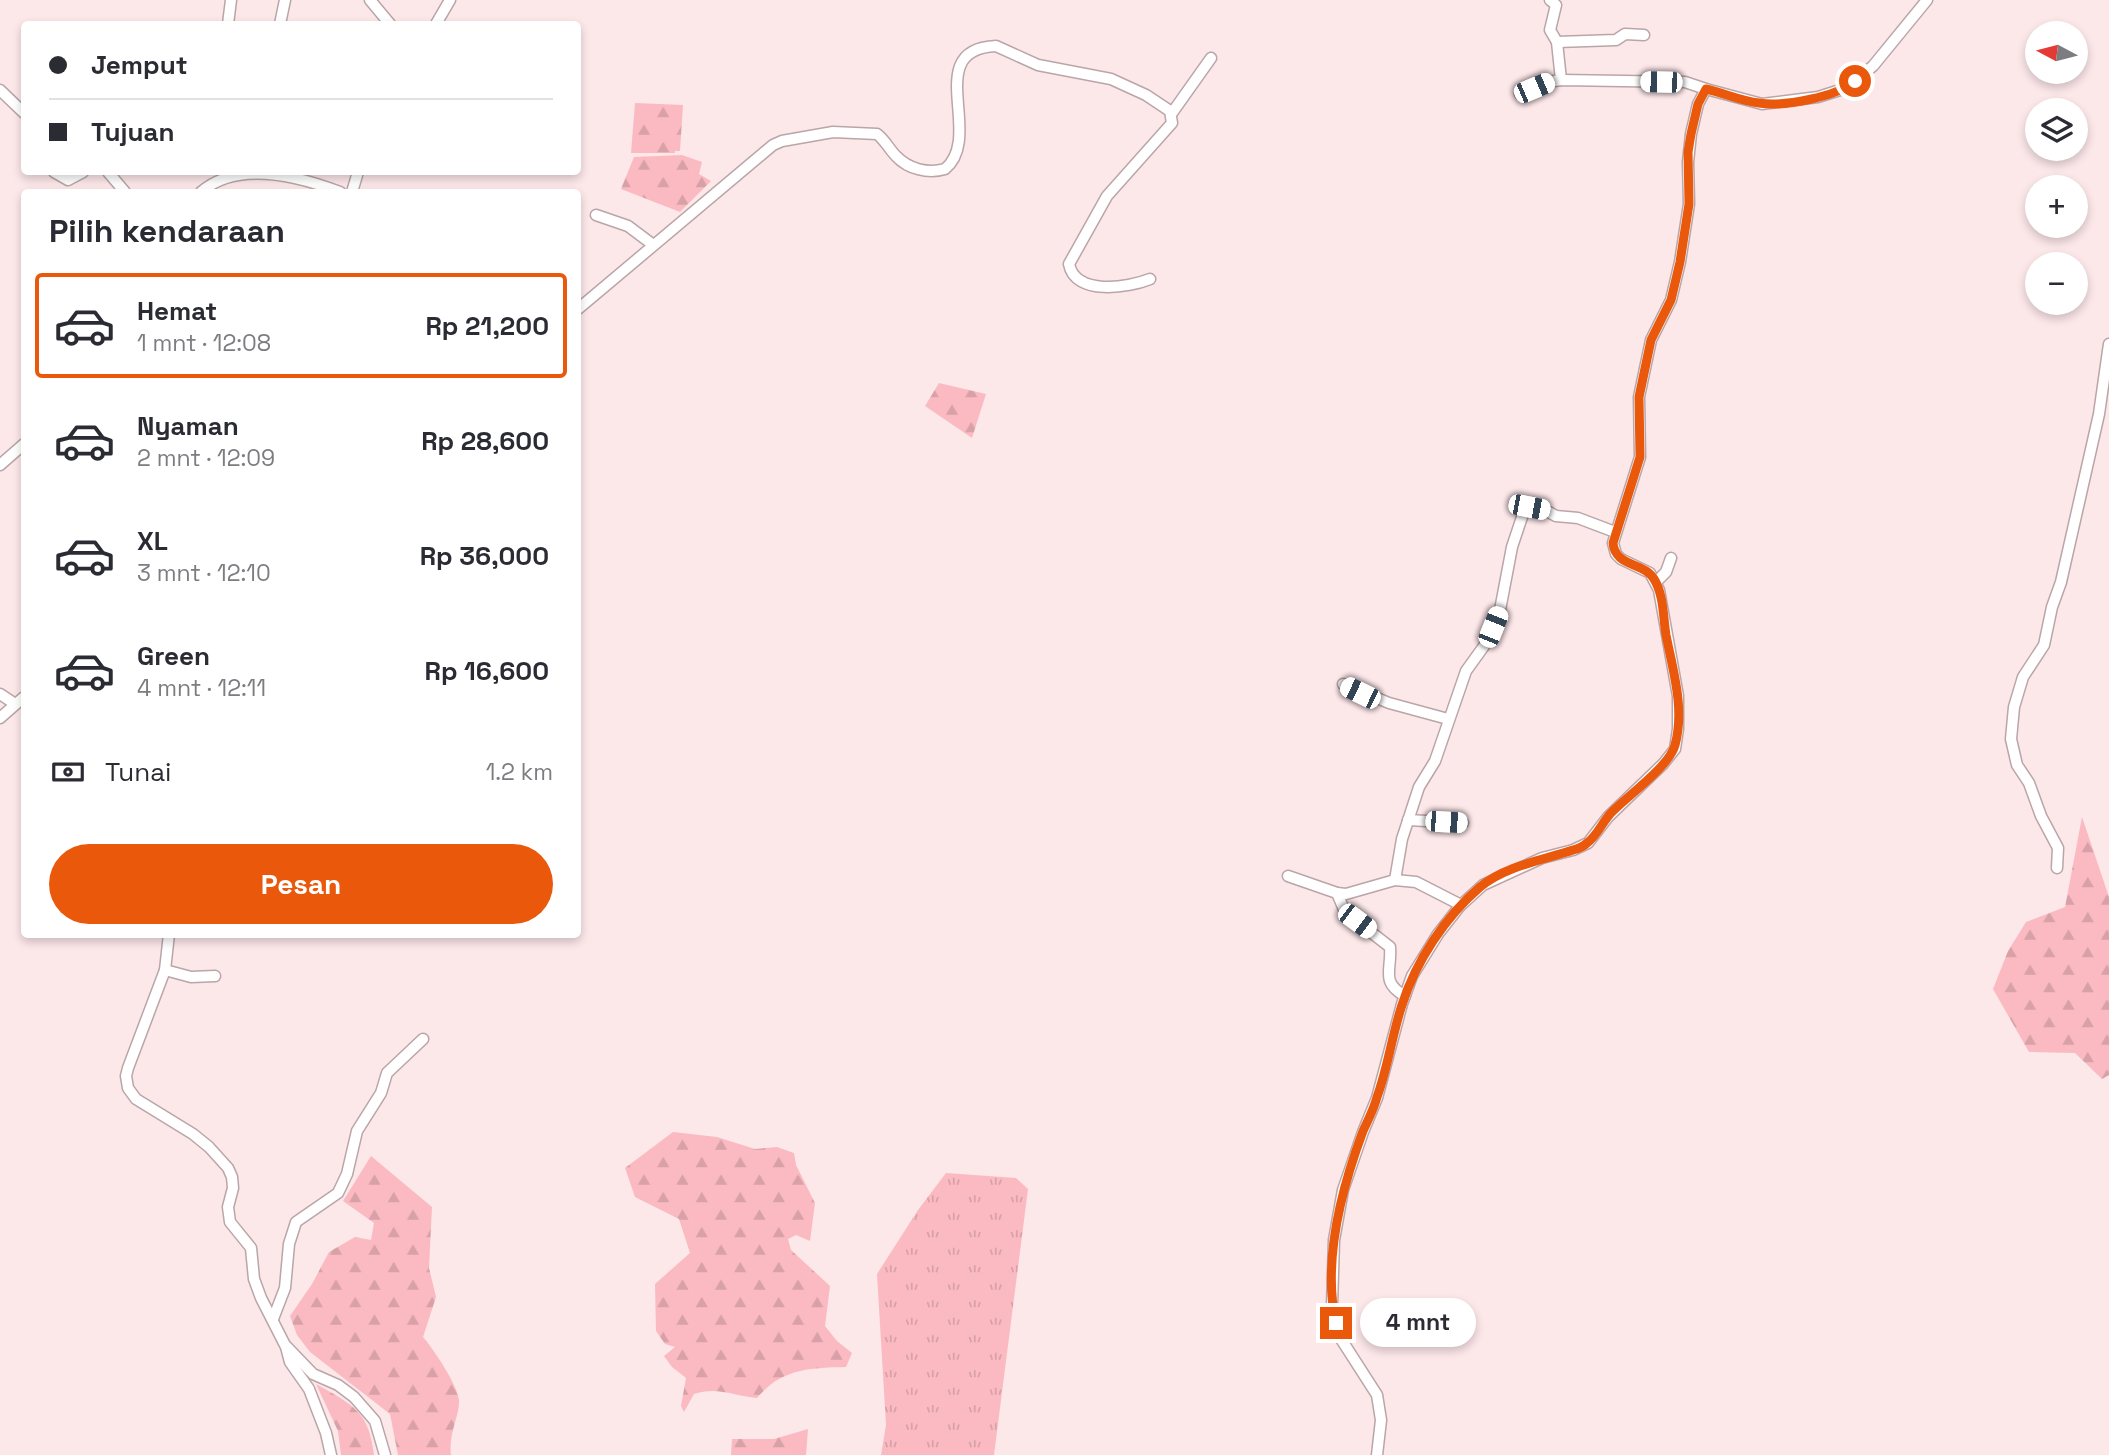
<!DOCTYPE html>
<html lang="id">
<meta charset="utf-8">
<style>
:root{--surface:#fff;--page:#f2f2f3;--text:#2b2b33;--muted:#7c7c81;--line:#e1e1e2;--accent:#ea580c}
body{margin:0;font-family:"Space Grotesk",sans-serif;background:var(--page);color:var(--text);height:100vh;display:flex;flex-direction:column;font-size:26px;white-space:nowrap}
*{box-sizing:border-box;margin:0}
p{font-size:23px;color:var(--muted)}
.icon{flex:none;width:38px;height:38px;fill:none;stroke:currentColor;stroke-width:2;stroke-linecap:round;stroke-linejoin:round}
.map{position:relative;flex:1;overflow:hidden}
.sheet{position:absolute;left:21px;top:189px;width:560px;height:749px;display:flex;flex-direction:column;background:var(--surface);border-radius:7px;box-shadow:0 4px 10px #0003}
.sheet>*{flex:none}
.banner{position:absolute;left:21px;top:21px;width:560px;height:154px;border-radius:7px;box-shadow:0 4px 10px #0003;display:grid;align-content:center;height:154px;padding:0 28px;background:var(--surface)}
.needle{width:46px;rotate:277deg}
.fabs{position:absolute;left:2025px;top:21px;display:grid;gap:14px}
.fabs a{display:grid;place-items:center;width:63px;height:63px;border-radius:50%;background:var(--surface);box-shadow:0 4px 10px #0003;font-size:35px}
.end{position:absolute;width:32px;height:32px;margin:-16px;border:9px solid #ea580c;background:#fff;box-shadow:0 0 0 4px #fff}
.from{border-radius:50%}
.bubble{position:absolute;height:49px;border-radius:24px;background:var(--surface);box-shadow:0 4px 10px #0003;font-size:23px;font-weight:800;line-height:49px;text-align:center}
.car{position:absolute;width:21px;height:42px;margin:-21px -10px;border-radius:9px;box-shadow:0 0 5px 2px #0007;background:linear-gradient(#fff 24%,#345 0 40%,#fff 0 76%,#345 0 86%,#fff 0)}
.banner b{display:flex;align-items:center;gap:24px;height:66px;font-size:26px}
.banner b+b{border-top:2px solid var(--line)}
.banner i{width:18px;height:18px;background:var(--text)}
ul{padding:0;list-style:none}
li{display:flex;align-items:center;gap:21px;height:105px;margin:0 14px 10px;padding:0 14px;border:4px solid transparent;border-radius:7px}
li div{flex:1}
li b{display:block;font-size:26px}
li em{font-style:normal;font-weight:800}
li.on{border-color:var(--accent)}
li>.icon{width:63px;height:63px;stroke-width:1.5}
h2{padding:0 28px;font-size:32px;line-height:84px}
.pay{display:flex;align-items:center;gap:18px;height:77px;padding:0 28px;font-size:26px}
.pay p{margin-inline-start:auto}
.primary-button{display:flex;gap:14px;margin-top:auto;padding:14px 28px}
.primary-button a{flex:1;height:80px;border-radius:42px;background:var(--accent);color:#fff;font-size:28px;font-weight:800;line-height:80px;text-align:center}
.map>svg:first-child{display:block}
.grass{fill:url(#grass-tufts)}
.forest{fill:url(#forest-firs)}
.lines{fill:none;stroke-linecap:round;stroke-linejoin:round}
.minor-casing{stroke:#baa5a8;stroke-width:13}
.minor{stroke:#fff;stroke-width:10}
.route{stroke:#ea580c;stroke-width:9}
</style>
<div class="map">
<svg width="2109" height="1455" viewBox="0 0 2109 1455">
<defs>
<pattern id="grass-tufts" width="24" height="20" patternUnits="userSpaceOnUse" patternTransform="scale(1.75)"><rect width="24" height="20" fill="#fbbac2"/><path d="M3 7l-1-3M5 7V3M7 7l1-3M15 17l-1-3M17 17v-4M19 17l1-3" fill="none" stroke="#d8a0a7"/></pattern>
<pattern id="forest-firs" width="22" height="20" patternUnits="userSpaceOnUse" patternTransform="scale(1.75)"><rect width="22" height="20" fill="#fbbac2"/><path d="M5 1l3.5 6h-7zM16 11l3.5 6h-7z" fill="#d8a0a7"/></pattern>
</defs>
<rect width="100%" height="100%" fill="#fce7e9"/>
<!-- grass -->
<polygon class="grass" points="946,1173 1016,1178 1028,1189 994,1455 881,1455 886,1425 877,1274 918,1210"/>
<!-- forest -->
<g class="forest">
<polygon points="635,103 683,105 680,151 675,151 675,153 631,153"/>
<polygon points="682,155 702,162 699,174 711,181 680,212 621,189 634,157"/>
<polygon points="939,383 986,394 972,438 925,406"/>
<polygon points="2082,817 2109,897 2109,1075 2102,1079 2075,1053 2029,1052 1993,989 2008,951 2026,922 2065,907"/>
<path d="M673,1132l44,5 38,12 22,-2 17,6 2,12 19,38 -5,38 -14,-6 -8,4 3,11 39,36 -5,40 12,15 15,12 -6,14c-36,1 -64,1 -89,31 -23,-2 -40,-12 -63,-4l-10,18 -3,-6 5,-28 -14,-11 -8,-11 11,-9 -10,-3 -9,-13 -1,-47 35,-31 -11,-34 -44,-22 -10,-29z"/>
<path d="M371,1156l61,51 -3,61 7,29 -13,40c11,13 34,47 36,63 1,15 -11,34 -8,55h-53l-8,-41 -80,-62 -13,-17 -7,-19 22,-32 17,-32 26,-15 16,3 3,-17 -31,-22z"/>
<path d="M316,1384c37,21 53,27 58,71h-33l-3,-24z"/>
<polygon points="808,1429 806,1455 731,1455 732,1439 774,1439"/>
</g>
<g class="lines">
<defs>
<g id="minor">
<polyline points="370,0 390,24"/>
<polyline points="1550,0 1556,5 1550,30 1557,42 1561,80"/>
<polyline points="228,24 231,0"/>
<polyline points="280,24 285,0"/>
<polyline points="436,24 450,0"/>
<polyline points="1557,42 1616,40 1625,34 1644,35"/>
<polyline points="0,90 24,113"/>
<polyline points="1520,94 1548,82 1561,80 1685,82 1706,89"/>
<polyline points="1172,113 1211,58"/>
<polyline points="54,172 68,180 83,172"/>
<polyline points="108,172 125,192"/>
<path d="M201,192c37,-32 97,-16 139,0"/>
<polyline points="352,192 358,172"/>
<polyline points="596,215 628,226 652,244"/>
<path d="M578,309l195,-164 9,-4 51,-9 44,2c8,6 12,15 19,22 12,13 32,18 49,13 40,-33 -24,-120 51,-123l42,19 73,14 35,16 24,16 2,12 -65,73 -38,68c6,32 59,24 81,15"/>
<polyline points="0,465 24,444"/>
<polyline points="1656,582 1666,572 1671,558"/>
<polyline points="1343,684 1389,703 1448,719"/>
<polyline points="0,694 15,704"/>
<polyline points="0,718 24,697"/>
<polyline points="1408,820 1463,823"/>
<polyline points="2057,868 2058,848 2041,816 2029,783 2017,765 2011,739 2014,707 2023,677 2044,645 2052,607 2061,582 2099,414 2109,344"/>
<polyline points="1288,876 1337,893 1346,894 1395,880 1416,882 1461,905"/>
<polyline points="1395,880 1402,839 1419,787 1435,761 1466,671 1484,646 1500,610 1512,547 1525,508 1545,510 1556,516 1578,518 1615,532"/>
<path d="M1337,893l8,19 45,35c2,23 -10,35 15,49"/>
<polyline points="169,934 165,970 128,1068 126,1076 128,1088 136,1099 193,1134 209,1147 228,1168 232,1177 233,1188 228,1207 230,1222 251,1248 254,1279 261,1298 286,1347 290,1362 309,1389 326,1433 331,1455"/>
<polyline points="165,970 191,977 215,976"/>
<polyline points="273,1319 285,1288 289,1244 296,1222 338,1193 347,1174 357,1131 381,1093 387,1073 423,1039"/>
<polyline points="287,1347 313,1374 338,1385 354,1397 375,1421 385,1455"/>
<polyline points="1377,1455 1381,1420 1377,1395 1341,1339 1332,1306 1334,1240 1343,1190 1363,1132 1377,1098 1402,1004 1412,976 1438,934 1460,906 1483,885 1542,858 1573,850 1588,843 1608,817 1663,764 1675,749 1678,729 1678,696 1659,590 1650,573 1621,559 1616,554 1613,543 1640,457 1639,397 1651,340 1671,300 1680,262 1689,204 1688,162 1691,134 1698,104 1706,89 1762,104 1818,97 1840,90 1849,86 1873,66 1927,0"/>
</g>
</defs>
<!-- minor casing -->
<use href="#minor" class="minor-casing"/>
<!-- minor -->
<use href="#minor" class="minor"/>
</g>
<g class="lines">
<!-- route -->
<path class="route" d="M1336,1323c-14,-62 5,-133 27,-192 5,-11 11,-22 14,-34 11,-30 15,-62 25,-92 14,-44 43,-88 78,-118 25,-21 63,-27 93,-37 4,-1 11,-4 14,-7 10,-7 15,-20 23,-29 16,-17 60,-48 65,-69 10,-36 -2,-74 -9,-110 -3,-18 -2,-40 -12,-56 -10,-17 -39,-12 -41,-36l27,-86 -1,-60 12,-57 20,-40 9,-38 9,-58 -1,-52 3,-18 7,-30 8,-15c18,4 35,12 53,14 24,4 78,-6 96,-22"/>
</g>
</svg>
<div class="fabs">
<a><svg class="needle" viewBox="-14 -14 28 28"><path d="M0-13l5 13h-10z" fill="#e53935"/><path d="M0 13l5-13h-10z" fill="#7c7c81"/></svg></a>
<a><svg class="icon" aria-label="layers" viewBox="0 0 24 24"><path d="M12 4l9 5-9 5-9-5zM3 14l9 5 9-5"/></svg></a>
<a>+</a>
<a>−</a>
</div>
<i class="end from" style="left:1855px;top:81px"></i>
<i class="end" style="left:1336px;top:1323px"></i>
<div class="bubble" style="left:1360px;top:1298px;width:116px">4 mnt</div>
<i class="car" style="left:1661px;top:82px;rotate:271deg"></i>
<i class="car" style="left:1534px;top:88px;rotate:67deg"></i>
<i class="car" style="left:1529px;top:507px;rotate:101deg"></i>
<i class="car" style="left:1493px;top:627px;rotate:22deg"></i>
<i class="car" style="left:1360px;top:693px;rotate:296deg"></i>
<i class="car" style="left:1446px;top:822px;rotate:93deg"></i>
<i class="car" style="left:1357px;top:921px;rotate:127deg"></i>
<div class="banner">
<b><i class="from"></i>Jemput</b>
<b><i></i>Tujuan</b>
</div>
<section class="sheet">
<h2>Pilih kendaraan</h2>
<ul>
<li class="on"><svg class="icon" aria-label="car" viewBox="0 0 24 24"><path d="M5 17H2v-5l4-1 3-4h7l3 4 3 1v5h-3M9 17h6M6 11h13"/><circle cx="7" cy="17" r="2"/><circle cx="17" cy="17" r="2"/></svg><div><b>Hemat</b><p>1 mnt · 12:08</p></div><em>Rp 21,200</em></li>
<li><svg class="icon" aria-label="car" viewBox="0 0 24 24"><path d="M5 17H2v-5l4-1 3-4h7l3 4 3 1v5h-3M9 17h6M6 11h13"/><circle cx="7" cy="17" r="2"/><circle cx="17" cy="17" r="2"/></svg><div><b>Nyaman</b><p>2 mnt · 12:09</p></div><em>Rp 28,600</em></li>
<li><svg class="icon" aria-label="car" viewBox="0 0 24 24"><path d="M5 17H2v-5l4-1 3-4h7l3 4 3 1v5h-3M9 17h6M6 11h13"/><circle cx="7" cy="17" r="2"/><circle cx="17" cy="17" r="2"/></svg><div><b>XL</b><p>3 mnt · 12:10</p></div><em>Rp 36,000</em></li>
<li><svg class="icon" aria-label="car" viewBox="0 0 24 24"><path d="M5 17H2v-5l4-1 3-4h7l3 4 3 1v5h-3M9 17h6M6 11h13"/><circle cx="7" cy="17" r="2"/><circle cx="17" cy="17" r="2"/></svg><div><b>Green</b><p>4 mnt · 12:11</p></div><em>Rp 16,600</em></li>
</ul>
<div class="pay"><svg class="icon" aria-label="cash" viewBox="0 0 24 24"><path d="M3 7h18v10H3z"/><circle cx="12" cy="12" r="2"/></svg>Tunai<p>1.2 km</p></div>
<div class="primary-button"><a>Pesan</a></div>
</section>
</div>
